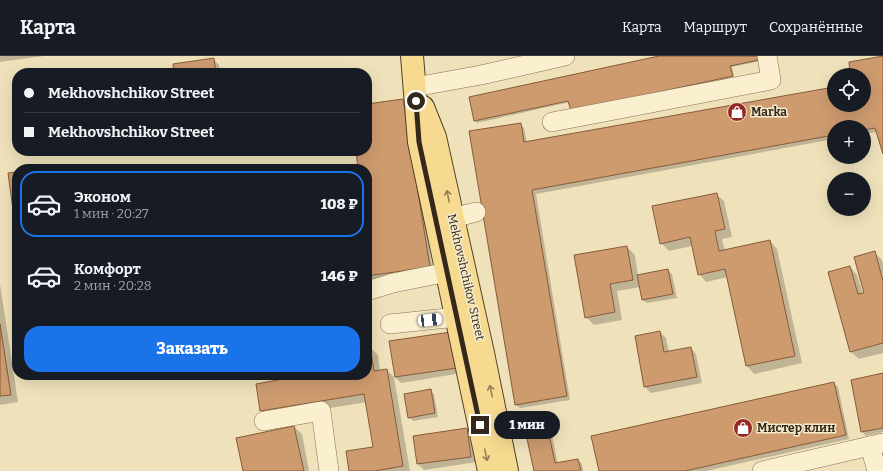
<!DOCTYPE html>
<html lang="ru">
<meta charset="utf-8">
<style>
:root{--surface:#171b24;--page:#242831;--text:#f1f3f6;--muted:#9ea1a6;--line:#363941;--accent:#1a73e8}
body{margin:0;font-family:Bitter,serif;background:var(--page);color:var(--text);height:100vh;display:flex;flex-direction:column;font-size:15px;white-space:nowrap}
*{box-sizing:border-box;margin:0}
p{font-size:13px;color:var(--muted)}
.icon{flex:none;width:22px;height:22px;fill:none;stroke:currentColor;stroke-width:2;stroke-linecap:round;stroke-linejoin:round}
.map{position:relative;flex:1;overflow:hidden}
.side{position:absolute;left:12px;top:108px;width:360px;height:216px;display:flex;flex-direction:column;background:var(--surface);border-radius:16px;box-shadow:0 4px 16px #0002}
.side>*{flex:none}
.hud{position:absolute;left:12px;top:12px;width:360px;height:88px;border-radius:16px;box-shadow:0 4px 16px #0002;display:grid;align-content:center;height:88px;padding:0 12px;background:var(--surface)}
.fabs{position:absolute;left:827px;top:12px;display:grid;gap:8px}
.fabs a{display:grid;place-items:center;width:44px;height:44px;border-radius:50%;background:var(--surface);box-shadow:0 4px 16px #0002;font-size:20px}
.end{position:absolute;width:18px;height:18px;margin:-9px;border:5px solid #34281a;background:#fff;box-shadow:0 0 0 2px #fff}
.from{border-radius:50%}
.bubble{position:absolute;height:28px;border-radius:14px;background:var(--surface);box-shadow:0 4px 16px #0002;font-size:13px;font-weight:800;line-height:28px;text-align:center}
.car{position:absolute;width:12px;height:24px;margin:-12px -6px;border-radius:5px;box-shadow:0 0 3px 1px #0007;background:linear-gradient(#fff 24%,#345 0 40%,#fff 0 76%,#345 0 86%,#fff 0)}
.hud b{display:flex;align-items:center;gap:14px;height:38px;font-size:15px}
.hud b+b{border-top:1px solid var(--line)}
.hud i{width:10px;height:10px;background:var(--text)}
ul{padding:7px 0 0;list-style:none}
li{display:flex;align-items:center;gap:12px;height:66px;margin:0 8px 6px;padding:0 4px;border:2px solid transparent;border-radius:16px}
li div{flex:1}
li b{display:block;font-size:15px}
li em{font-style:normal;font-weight:800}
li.selected{border-color:var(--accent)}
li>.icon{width:36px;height:36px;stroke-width:1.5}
.primary-button{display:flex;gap:8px;margin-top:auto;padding:8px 12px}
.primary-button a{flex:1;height:46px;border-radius:16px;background:var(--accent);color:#fff;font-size:16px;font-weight:800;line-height:46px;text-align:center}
header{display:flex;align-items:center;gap:24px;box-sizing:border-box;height:56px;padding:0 20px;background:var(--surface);border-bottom:1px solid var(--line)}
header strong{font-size:19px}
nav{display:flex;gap:22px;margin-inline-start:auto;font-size:14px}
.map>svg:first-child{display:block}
.shadow{fill:#0003}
.building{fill:#ce9b6f;stroke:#865b3a}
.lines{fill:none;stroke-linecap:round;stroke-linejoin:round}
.minor-casing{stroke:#867155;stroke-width:20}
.major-casing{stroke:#533f2a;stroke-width:24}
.minor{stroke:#faefce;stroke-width:19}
.major{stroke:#f5da90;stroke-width:22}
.oneway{stroke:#948155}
.route{stroke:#34281a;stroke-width:5}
.labels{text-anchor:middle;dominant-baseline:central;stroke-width:3;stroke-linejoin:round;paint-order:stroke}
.poi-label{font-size:12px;font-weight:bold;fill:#34281a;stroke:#f6ebcb;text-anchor:start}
.street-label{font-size:12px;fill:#34281a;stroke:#f6ebcb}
</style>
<header>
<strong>Карта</strong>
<nav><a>Карта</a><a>Маршрут</a><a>Сохранённые</a></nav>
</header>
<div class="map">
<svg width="883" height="415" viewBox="0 0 883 415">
<rect width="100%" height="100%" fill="#efe2bb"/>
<!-- shadow -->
<g class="shadow">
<polygon points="0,0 44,0 0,6"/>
<polygon points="663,0 759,0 760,5 732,11 734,21 573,56 570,46 477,67 475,65 470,42"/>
<polygon points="883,1 883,95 877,76 864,78 864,71 834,71 834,83 536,138 570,344 520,352 516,349 520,68 524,72 527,87 834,32 834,49 864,49 864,19 851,19"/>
<polygon points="213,3 219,9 220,17 175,17"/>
<polygon points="402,44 406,48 433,215 367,224 367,199 371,199 367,170 367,113 359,113 357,95 367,95 367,49"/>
<polygon points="716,138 724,145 732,181 722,183 725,195 770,185 777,193 802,307 754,318 747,310 728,221 706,226 699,218 692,190 669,195 661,187"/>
<polygon points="627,191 635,199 638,220 668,214 672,218 677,242 647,247 643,244 640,231 617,235 622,264 594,269 586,261"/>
<polygon points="874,196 882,204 883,208 883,297 859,303 851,296 850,211 857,219 863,238 865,237"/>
<polygon points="0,228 18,346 0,349"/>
<polygon points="660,276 666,282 669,296 691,292 696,298 702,327 651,337 645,331"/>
<polygon points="457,283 462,317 401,327 395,321"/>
<polygon points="370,291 378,299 380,315 387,314 394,321 410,415 350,415 374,391 367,346 269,362 261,354 295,322 295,319 367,319 367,292"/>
<polygon points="883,318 883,376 866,380 862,376"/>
<polygon points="834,327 838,331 849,383 706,415 600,415"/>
<polygon points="430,334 434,338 438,361 413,365 409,361"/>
<polygon points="546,365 550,369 558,408 578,404 582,408 583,415 535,415"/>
<polygon points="294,371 302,378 309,415 244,415"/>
<polygon points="467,373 473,379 477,406 424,414 418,408 414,381"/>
</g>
<!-- building -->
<g class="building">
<polygon points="659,0 758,0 759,4 730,10 733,20 571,55 568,45 474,65 469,41"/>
<polygon points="883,0 883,98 875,72 864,74 864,71 834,71 834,79 532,134 567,340 515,349 469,75 521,67 524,86 834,31 834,49 864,49 864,19 850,19 849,6"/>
<polygon points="214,2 216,17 174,17 173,8"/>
<polygon points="403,43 430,211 367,220 367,198 370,198 367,177 367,113 358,113 356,95 367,95 367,48"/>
<polygon points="54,111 55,113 37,113"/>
<polygon points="17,116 17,183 8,117"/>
<polygon points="717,137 725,173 715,175 719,195 770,184 795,300 746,310 725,213 698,219 690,181 660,188 652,150"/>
<polygon points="627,190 633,224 610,228 615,256 585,262 574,199"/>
<polygon points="875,195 883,225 883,287 850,296 828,216 850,210 858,238 864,237 854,201"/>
<polygon points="668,213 673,238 642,244 637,219"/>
<polygon points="0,268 11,339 0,340"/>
<polygon points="660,275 664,296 691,291 697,321 644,331 635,280"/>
<polygon points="451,276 457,312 395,321 389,285"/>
<polygon points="370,290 374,315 387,313 403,410 375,415 349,415 346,395 373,391 364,338 260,355 256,328 294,321 294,319 367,319 367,291"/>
<polygon points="883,317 883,372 861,376 851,324"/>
<polygon points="834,326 846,379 685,415 599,415 591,380"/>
<polygon points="431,333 435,357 408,362 404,338"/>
<polygon points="546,364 555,407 578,403 581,415 534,415 524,369"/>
<polygon points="294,370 304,415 243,415 236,382"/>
<polygon points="467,372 471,401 417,408 413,380"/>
</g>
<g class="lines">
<defs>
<g id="minor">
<polyline points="415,31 481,19 565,0"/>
<polyline points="552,66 771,24 767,0"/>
<polyline points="453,162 476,156"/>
<polyline points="367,235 393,227 448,216"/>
<polyline points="390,268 457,261"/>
<polyline points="264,365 321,355 329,415"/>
<polyline points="870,390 877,415"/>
<polyline points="762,415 883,387"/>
</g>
<g id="major">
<polyline points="412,0 419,86 489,415"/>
<polyline points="423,51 435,81 483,297 507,415"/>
</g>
</defs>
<!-- minor casing -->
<use href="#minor" class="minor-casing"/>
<!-- major casing -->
<use href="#major" class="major-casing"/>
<!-- minor -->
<use href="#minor" class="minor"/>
<!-- major -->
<use href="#major" class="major"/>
</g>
<!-- one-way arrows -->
<defs><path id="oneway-shaft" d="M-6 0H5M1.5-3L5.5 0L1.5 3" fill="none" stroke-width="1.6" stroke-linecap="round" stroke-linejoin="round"/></defs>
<g class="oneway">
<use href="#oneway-shaft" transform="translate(448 140) rotate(-102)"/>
<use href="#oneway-shaft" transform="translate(491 335) rotate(-102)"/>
<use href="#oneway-shaft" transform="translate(486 399) rotate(78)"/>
</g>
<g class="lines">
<!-- route -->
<polyline class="route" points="416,45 419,86 480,369"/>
</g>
<!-- icons -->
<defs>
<symbol id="shop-disc" viewBox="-11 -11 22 22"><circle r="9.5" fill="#962823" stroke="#f6ebcb"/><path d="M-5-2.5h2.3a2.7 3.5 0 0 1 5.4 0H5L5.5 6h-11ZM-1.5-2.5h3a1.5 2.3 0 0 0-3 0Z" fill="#fff"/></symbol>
</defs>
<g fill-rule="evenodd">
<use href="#shop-disc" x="726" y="45" width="22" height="22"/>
<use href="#shop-disc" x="732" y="361" width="22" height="22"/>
</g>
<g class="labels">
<!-- poi labels -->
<g class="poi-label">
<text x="751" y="56">Marka</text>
<text x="757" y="372">Мистер клин</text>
</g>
<!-- street labels -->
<g class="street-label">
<text transform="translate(466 221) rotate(77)">Mekhovshchikov Street</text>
</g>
</g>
</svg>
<div class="fabs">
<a><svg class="icon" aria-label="locate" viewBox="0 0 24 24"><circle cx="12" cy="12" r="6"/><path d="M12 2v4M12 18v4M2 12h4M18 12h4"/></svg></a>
<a>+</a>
<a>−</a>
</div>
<i class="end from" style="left:416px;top:45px"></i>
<i class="end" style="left:480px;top:369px"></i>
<div class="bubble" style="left:494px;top:355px;width:66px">1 мин</div>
<i class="car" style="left:430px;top:264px;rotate:83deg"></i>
<div class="hud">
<b><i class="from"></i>Mekhovshchikov Street</b>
<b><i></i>Mekhovshchikov Street</b>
</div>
<section class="side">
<ul>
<li class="selected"><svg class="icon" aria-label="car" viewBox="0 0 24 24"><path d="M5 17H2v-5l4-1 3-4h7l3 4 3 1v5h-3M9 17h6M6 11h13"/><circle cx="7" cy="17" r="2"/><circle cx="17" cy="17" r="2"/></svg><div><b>Эконом</b><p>1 мин · 20:27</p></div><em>108 ₽</em></li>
<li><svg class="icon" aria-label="car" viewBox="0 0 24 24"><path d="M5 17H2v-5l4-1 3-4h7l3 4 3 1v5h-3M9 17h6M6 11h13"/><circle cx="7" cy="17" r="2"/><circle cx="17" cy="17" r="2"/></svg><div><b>Комфорт</b><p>2 мин · 20:28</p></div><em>146 ₽</em></li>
</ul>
<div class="primary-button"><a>Заказать</a></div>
</section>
</div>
